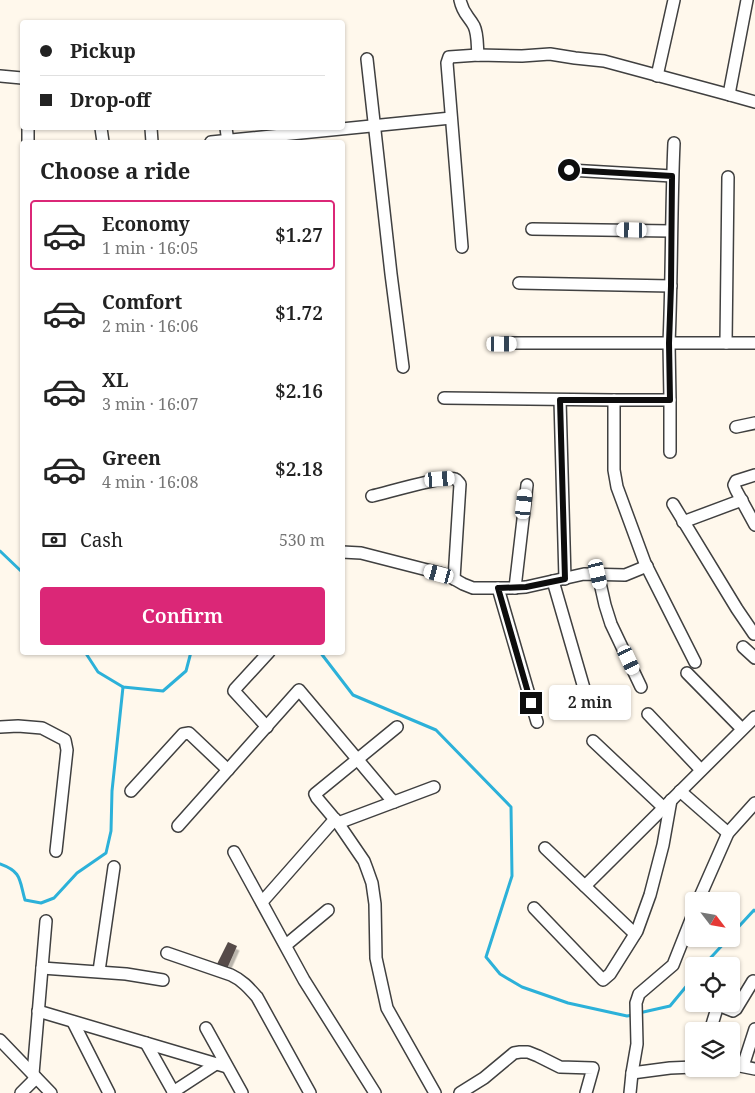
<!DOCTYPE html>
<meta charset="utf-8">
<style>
:root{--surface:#fff;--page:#f2f2f2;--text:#222;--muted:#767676;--line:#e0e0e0;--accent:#db2777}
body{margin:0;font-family:"Noto Serif",serif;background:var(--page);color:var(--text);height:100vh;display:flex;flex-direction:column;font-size:19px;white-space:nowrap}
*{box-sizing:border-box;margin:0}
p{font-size:16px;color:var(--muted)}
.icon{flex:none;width:28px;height:28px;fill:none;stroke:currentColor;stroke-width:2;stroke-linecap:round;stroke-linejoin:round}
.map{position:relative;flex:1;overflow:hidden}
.sheet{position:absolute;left:20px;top:140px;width:325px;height:515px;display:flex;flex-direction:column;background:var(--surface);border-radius:5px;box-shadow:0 1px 4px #0004}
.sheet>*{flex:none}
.hud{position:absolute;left:20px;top:20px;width:325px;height:110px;border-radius:5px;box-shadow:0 1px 4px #0004;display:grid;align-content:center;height:110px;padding:0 20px;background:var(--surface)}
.needle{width:32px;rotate:121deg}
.fabs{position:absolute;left:685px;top:892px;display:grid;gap:10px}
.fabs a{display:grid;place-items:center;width:55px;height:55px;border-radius:5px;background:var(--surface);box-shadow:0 1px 4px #0004;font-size:25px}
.end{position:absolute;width:22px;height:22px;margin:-11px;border:6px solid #0d0d0d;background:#fff;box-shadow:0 0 0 2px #fff}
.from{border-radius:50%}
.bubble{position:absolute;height:35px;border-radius:5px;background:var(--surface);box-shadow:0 1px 4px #0004;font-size:16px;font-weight:600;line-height:35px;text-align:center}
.car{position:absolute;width:15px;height:30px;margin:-15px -8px;border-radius:6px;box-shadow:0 0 4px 1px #0007;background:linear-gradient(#fff 24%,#345 0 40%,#fff 0 76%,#345 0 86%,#fff 0)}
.hud b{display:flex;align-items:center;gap:18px;height:48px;font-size:19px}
.hud b+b{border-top:1px solid var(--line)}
.hud i{width:12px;height:12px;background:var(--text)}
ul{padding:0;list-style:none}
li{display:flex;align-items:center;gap:15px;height:70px;margin:0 10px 8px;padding:0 10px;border:2px solid transparent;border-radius:5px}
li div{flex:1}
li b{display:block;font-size:19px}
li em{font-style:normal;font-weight:600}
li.selected{border-color:var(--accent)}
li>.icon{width:45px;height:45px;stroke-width:1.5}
h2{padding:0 20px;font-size:22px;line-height:60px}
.pay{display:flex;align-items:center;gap:12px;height:55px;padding:0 20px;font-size:19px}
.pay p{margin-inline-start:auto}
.button{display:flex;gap:10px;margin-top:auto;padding:10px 20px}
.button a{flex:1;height:58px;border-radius:5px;background:var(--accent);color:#fff;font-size:20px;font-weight:600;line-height:58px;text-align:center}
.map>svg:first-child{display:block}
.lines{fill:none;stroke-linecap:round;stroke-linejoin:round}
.stream{stroke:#2cb1d9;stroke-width:3}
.building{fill:#564b48;filter:url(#shadow)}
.minor-casing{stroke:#404040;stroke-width:14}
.minor{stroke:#fff;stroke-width:11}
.route{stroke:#0d0d0d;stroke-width:6}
</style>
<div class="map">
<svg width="755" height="1093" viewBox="0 0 755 1093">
<defs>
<filter id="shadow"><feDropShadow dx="2.5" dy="4.5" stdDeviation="0" flood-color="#0004"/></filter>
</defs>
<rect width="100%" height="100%" fill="#fff8ec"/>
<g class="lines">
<!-- stream -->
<g class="stream">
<polyline points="0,551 22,572"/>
<polyline points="85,652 98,672 123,687 163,691 186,671 191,652"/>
<polyline points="320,652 353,695 436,730 511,807 512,876 486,957 500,974 522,987 568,1003 627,1016 633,1015"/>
<path d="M0,864c22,8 19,15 25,36l16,3 13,-5 23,-25 29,-20 5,-22 1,-40 11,-104"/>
<polyline points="731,935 754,910 755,911"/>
<polyline points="703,966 728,939"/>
<polyline points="639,1013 670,1006 694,977"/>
</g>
</g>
<!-- building -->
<polygon class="building" points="228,942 237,946 226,971 216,966"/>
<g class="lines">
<defs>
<g id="minor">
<path d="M460,0c3,14 8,15 14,26 4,8 3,20 4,29"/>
<polyline points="747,0 730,89 730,95 755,102"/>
<polyline points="367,59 391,274 403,367"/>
<polyline points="0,76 22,78"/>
<polyline points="657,76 674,0"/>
<polyline points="28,128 28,142"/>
<polyline points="101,128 103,142"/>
<polyline points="151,128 152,142"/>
<polyline points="226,128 228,142"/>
<polyline points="211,142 451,118"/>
<polyline points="569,170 672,176"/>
<polyline points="532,229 671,231"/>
<polyline points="462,247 447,63 449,57 478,55 522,56 550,54 575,58 604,61 730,95"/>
<polyline points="519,283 671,286"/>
<path d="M502,343h167c3,-67 2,-133 5,-200"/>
<polyline points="726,343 728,177"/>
<polyline points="444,398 614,400"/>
<polyline points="560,400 565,579"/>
<polyline points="670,400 670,452"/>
<polyline points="736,427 755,423"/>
<polyline points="755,475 736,481 734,485 736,490 755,525"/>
<path d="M372,496c14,-3 73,-21 83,-17 3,1 3,3 5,5l-6,95"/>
<polyline points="673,504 737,609 754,634"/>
<polyline points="683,522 742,500"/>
<polyline points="342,552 361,553 439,573 449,576 463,584 473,588 511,588 526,587 584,574 625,575 647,566"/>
<polyline points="598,574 605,605 611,624 641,687"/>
<polyline points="553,581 588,702"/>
<polyline points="498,588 537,722"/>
<polyline points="515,588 527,485"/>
<polyline points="743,647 755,658"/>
<polyline points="695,662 645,563 617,487 614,470 614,400 670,400 669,343 755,343"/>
<polyline points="687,673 742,729"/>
<polyline points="648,714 701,770"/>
<polyline points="0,727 18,726 42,728 65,740 67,750 56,851"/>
<polyline points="267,727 234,691 235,689 269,652"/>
<polyline points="397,727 315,794 317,798 338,823 364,861 367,869 372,883 375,904 376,958 387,1008 435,1093"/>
<polyline points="593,741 664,808"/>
<polyline points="131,791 183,734 189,733 228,770"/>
<polyline points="680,791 728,833"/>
<polyline points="338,823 434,787"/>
<polyline points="178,826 299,690 390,798 394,802"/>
<polyline points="545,848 635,934"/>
<polyline points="234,852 304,980 375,1093"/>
<polyline points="585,886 755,717"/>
<polyline points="698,901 728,833 755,803"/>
<polyline points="262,902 335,819"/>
<polyline points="534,908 603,980 610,974 637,931 650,895 663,845 671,800"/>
<polyline points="286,945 328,910"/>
<path d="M167,953l64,22c11,5 18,13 26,22l53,96"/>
<polyline points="42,968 126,974 163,980"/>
<polyline points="99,971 114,867"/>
<polyline points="38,1011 227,1067"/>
<polyline points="73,1022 109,1093"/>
<polyline points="206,1028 242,1093"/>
<polyline points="710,1031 718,1005 733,1011 736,1009 753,981"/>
<polyline points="0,1040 51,1093"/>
<polyline points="146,1043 174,1093"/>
<polyline points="731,1066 740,1066 755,1069"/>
<polyline points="743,1066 755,1029"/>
<polyline points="632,1073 670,1068 694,1067"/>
<polyline points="33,1074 46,921"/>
<polyline points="173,1092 216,1064"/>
<polyline points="21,1093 36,1078"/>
<polyline points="460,1093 484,1078 514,1053 520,1052 528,1052 538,1056 560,1067 593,1068 586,1093"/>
<polyline points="630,1093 632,1073 637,1044 636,1003 639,994 673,965 694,912"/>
</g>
</defs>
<!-- minor casing -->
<use href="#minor" class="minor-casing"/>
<!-- minor -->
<use href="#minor" class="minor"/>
</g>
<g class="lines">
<!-- route -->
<polyline class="route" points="531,703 498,588 526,587 565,579 560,400 670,400 669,343 671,286 672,176 569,170"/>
</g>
</svg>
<div class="fabs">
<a><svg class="needle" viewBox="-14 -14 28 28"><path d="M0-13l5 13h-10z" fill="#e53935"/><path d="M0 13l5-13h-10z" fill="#767676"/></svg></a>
<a><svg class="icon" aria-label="locate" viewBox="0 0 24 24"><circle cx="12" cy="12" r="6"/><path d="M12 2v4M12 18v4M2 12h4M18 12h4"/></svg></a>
<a><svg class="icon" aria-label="layers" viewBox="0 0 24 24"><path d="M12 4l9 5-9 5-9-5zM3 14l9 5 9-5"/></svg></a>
</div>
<i class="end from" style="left:569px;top:170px"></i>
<i class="end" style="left:531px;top:703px"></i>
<div class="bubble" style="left:549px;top:685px;width:82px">2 min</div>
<i class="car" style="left:632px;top:230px;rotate:271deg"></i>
<i class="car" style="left:502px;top:344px;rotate:90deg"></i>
<i class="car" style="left:440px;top:479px;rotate:86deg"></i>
<i class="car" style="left:524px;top:504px;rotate:6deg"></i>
<i class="car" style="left:439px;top:574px;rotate:285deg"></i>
<i class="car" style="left:598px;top:574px;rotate:167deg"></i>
<i class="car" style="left:629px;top:660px;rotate:155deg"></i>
<div class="hud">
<b><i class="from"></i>Pickup</b>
<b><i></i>Drop-off</b>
</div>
<section class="sheet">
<h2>Choose a ride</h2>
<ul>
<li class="selected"><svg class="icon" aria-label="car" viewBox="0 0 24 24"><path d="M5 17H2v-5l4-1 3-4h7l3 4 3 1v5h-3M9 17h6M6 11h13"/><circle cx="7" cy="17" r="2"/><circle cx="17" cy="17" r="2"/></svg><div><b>Economy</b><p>1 min · 16:05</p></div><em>$1.27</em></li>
<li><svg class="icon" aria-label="car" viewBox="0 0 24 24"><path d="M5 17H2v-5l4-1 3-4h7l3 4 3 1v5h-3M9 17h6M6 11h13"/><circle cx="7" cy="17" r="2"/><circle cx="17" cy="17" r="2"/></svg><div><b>Comfort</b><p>2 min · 16:06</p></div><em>$1.72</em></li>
<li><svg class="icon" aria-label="car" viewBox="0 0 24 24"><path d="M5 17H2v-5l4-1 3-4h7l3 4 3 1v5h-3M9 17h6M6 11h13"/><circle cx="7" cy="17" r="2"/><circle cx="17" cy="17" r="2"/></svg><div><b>XL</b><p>3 min · 16:07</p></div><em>$2.16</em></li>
<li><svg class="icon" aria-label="car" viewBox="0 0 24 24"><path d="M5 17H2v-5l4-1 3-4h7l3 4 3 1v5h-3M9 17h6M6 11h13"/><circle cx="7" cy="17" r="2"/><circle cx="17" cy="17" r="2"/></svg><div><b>Green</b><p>4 min · 16:08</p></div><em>$2.18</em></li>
</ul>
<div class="pay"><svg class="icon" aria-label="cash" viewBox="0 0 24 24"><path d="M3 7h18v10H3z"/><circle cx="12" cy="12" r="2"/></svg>Cash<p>530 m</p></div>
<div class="button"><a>Confirm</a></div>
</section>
</div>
